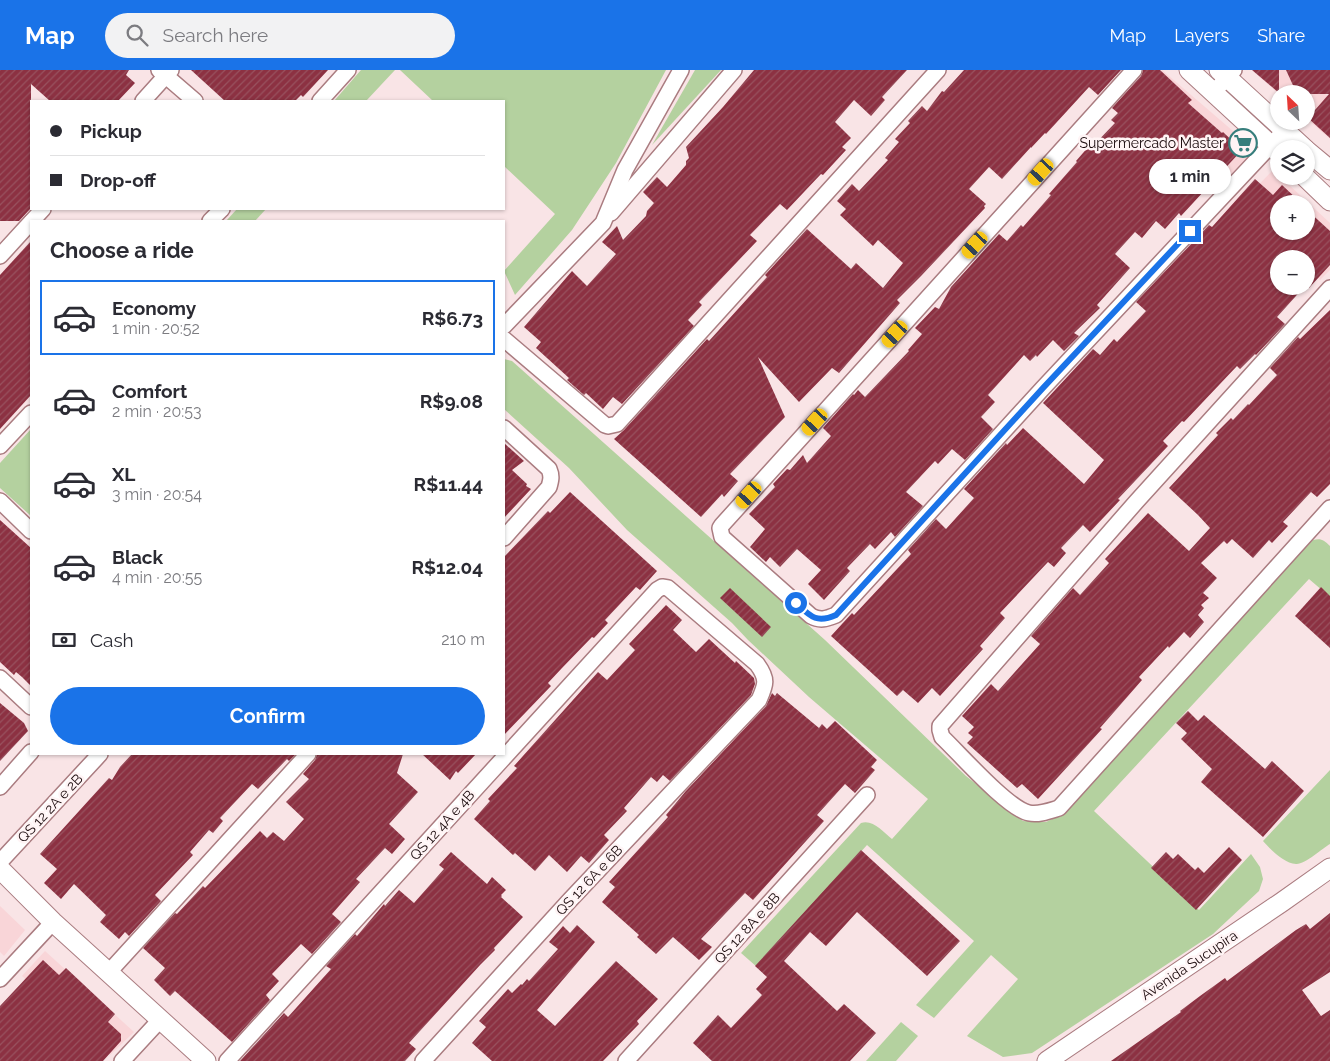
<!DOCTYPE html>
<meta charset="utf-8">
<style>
:root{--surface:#fff;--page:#f2f2f3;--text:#2b2b33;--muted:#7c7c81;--line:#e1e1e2;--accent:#1a73e8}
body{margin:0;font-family:Raleway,sans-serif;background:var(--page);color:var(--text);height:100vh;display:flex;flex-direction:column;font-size:19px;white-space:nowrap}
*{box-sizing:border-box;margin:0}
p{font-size:16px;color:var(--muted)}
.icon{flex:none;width:28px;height:28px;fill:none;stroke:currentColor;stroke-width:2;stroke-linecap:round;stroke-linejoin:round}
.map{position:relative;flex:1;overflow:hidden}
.drawer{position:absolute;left:30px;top:150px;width:475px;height:535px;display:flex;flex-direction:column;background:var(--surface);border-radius:0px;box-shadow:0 1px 4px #0004}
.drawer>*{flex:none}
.guide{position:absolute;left:30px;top:30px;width:475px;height:110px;border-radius:0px;box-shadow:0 1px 4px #0004;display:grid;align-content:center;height:110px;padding:0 20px;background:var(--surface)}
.needle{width:32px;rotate:335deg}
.tools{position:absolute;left:1270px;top:15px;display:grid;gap:10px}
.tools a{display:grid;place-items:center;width:45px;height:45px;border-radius:50%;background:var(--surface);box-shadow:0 1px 4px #0004;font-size:25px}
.end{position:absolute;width:22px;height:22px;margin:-11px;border:6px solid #1a73e8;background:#fff;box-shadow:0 0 0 2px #fff}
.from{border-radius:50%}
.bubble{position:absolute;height:35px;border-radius:18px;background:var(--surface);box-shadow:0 1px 4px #0004;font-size:16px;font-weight:700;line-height:35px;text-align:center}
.car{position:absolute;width:15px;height:30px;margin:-15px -8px;border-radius:6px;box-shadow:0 0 4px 1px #0007;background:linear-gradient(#f5c518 24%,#345 0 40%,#f5c518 0 76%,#345 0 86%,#f5c518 0)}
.guide b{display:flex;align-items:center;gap:18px;height:48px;font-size:19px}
.guide b+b{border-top:1px solid var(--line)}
.guide i{width:12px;height:12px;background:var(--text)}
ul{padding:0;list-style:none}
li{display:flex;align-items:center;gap:15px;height:75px;margin:0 10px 8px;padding:0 10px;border:2px solid transparent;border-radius:0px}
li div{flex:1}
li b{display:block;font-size:19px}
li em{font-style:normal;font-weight:700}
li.on{border-color:var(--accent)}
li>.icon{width:45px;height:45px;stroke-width:1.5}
h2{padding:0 20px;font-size:22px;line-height:60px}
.pay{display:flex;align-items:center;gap:12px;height:55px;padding:0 20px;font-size:19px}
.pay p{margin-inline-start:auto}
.cta{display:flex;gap:10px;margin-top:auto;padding:10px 20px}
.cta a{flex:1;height:58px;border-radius:30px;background:var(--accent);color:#fff;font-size:20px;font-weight:700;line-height:58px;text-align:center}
header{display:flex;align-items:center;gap:30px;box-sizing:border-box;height:70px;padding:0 25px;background:var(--accent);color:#fff}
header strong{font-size:24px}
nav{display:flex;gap:28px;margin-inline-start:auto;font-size:18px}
.search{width:350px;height:45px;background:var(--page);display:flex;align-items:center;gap:12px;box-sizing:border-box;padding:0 18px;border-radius:28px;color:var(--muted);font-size:19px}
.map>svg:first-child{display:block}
.built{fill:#f9d5d8;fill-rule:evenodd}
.park{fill:#b4d19f}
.building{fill:url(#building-hatch)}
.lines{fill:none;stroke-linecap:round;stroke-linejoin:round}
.minor-casing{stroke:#aa7c80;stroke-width:18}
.tertiary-casing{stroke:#aa7c80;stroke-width:21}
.minor{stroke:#fff;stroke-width:15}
.tertiary{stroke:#fff;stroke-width:19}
.route{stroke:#1a73e8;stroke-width:6}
.labels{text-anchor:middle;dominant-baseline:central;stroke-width:5;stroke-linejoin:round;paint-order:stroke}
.poi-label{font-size:14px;fill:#19090b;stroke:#fff4f5;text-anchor:end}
.street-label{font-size:14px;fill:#19090b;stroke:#fff4f5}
</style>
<header>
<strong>Map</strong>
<div class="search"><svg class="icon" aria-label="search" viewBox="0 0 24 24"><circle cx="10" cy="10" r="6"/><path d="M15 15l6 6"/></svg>Search here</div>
<nav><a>Map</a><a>Layers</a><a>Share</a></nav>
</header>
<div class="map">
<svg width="1330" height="991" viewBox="0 0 1330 991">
<defs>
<pattern id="building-hatch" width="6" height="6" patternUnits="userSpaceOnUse" patternTransform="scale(1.25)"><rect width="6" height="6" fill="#8c3142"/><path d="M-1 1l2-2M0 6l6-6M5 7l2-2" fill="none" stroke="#98525f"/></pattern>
</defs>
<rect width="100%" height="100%" fill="#f9e4e6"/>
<!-- built -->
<g class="built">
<polygon points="1162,0 1255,80 1218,119 1128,38"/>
<polygon points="1256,0 1297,0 1330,28 1330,69 1306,48 1306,24 1279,24 1254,2"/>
<path d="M1273,100l57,53v47l-10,10 -14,-12v-9l-67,-54zM1279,134h27v27h-27z"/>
<polygon points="0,836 25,860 4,886 0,882"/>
<polygon points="45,881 134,962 110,985 22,906"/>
</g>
<!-- park -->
<g class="park">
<polygon points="361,0 395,0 366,31 334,31"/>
<polygon points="400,0 666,0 616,93 572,160 515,225 504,201 555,144 504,96 504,31 433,31"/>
<polygon points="695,0 721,0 652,75"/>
<polygon points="237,139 266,139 255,151 226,151"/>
<path d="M504,289l8,2 313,279 141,136 57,45 23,1 20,-10 224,-250 23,-22c8,-2 11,0 17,6v51l-21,-18 -215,232 105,99 52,-56 9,13 3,12 -4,12 -46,43 -181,119 -29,4 -36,-21 51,-57 -27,-24 -57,63 -18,-13 58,-64 -107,-96 -110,122 -16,-14 120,-130c12,-4 22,9 31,16l36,-40 -119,-102 -61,-57 -16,-17 -105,-93 -58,-62 -65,-59z"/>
<polygon points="31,359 31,446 0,418 0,393"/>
<path d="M1330,700v74c-7,4 -26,21 -34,20 -12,-1 -25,-14 -33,-23z"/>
<polygon points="901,952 918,966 896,991 866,991"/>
</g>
<!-- building -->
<g class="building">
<polygon points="0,0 129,0 126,5 135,13 118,31 50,31 31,14 31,138 19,151 0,151"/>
<polygon points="191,0 328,0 303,27 301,25 295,31 225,31"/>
<polygon points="754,0 907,0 882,27 885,30 871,46 854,30 835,52 851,68 842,77 846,80 823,105 821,104 787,140 780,134 750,165 757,171 699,232 702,235 688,250 694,256 622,334 613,327 603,339 586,323 584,325 567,310 569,308 536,278 541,272 524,257 572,201 587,216 616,184 602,172 617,156 623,170 646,146 647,141 654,133 643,122 657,107 667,117 686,95 686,91 689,88 686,77 723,37"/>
<polygon points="964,0 1121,0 1098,25 1089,17 1046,64 1045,63 1031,78 1031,77 1002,109 989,97 969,119 986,134 984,136 985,138 921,206 897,230 900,233 839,303 832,298 799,332 758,287 785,347 730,404 738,411 724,427 722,424 701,447 614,369 624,360 707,269 709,271 767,207 765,205 807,159 851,199 856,193 883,218 903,193 878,170 873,176 840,145 846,139 837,131 852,114 859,121 888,90 885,88 899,72 895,69 910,53 908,51 922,36 927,41 942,21 944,22"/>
<polygon points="1143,0 1160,0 1192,30 1188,33 1222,63 1223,62 1242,80 1181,146 1179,143 1165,159 1156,151 1142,168 1135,162 1115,184 1130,198 1097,235 1100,238 1074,263 1079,266 1064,281 1053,270 1037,287 1036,285 1030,291 1024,285 988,325 995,332 981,347 993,359 965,390 952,379 938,394 935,391 906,422 923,436 895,467 891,462 875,479 870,474 847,498 850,501 824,530 808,514 821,500 797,479 780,497 770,487 766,492 750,477 765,459 749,444 775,417 773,414 787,399 790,400 803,385 807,393 831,366 823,358 853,324 854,325 858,320 865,327 909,281 908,280 922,264 915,258 935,237 939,239 951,217 999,164 1007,171 1021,155 1023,157 1051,125 1049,124 1077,92 1076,91 1090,75 1092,77 1115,53 1111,50 1118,43 1112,38 1141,6"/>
<polygon points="1252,0 1279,0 1279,23"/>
<polygon points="1286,0 1330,0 1330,68 1308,48 1329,24 1297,24"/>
<polygon points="1255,109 1273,125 1282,115 1298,130 1297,131 1300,134 1279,134 1279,161 1306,161 1306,139 1330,161 1330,195 1309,218 1306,216 1306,189 1279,189 1279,216 1305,216 1277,247 1285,254 1256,285 1255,284 1240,299 1237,296 1184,352 1182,351 1163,371 1168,376 1118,429 1120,430 1090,462 1083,455 1061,478 1066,483 1054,497 1048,492 1000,543 1005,548 980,576 983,579 940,626 932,618 918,633 903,620 897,626 831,566 852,543 854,545 911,484 908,480 936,449 946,459 974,428 964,419 1006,373 1007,375 1023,358 1084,414 1104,390 1043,333 1093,279 1100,285 1114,269 1117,272 1146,241 1136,232 1209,155 1212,157"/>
<polygon points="31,171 31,325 0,359 0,205"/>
<polygon points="1330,240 1330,414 1317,427 1311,422 1283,452 1288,456 1272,473 1269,470 1253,488 1232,469 1227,474 1224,471 1201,493 1217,508 1203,523 1209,528 1201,535 1204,538 1198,545 1204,552 1190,568 1184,562 1169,578 1168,576 1139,607 1142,610 1100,658 1102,659 1038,729 1022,714 1017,718 967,673 973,667 968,663 974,657 962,646 991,614 998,621 1040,574 1031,566 1073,518 1080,525 1109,493 1105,489 1148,443 1189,481 1210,458 1198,445 1169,418 1218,365 1216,363 1231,348 1233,350 1248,334 1249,335 1277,305 1270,298 1298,267 1300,269"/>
<polygon points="504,373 524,391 512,400 527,414 526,416 531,419 504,448"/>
<polygon points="570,422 657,501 640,520 636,517 605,550 608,553 594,568 592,567 562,598 548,613 551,616 504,665 504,487 548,441 550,443"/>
<polygon points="0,450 31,478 31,616 22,607 16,602 14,605 0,592"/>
<polygon points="1321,517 1330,526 1330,578 1295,546"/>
<polygon points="730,518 771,557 762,567 720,528"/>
<polygon points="666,535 682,550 673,560 696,582 709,569 735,593 736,591 754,608 755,614 751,625 670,711 663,705 657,712 651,707 624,738 627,741 604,765 609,770 589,793 581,786 567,802 549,785 535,801 515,783 513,785 474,749 490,731 488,729 517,698 514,696 598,602 607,610 635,580 629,574"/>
<polygon points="772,623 775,626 777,623 819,658 822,654 827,659 835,651 877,690 871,697 875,700 855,723 845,714 817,745 824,751 753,830 745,823 701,869 712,877 699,890 673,867 656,884 637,867 639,865 602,832 615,817 609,812 668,747 666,745 685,722 766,636"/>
<polygon points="0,633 24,653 28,661 0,691"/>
<polygon points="1188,641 1198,651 1204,645 1265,699 1272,691 1304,721 1263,767 1201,712 1212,699 1181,669 1187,663 1176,653"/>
<polygon points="132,684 296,684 289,691 287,689 258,719 252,714 220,748 223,751 213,763 209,760 190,782 193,785 155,825 161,831 129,866 125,862 119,869 100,852 106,845 74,814 61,829 44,813 57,799 40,784 109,708 112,710 120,697"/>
<polygon points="317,684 403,684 397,703 418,722 389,754 405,769 392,784 385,778 356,809 360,812 332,844 341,852 312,884 301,874 272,904 279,911 266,925 270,930 232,972 175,921 170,926 154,910 165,898 143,878 175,843 177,844 203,816 205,818 260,761 267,768 273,762 284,771 304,749 286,732 309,709 303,704 315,690"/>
<polygon points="422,684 476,684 458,703 456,701 450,710"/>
<polygon points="1229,777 1242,790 1196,840 1151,798 1166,782 1173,789 1178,784 1195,800 1198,797 1204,803"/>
<polygon points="861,780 960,871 927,906 857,842 826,876 810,862 784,891 837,941 844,934 876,963 850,991 712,991 693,973 718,945 731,958 762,925 756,919 767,907 755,896"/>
<polygon points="451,782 487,814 492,807 506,820 501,825 502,826 501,827 523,847 494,878 495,880 481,894 409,973 416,979 405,991 240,991 284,943 288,947 331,899 326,896 355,864 357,866 384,834 385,836 399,820 414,833 444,799 439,795"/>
<polygon points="1330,843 1330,902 1302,920 1321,946 1330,940 1330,991 1111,991 1181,942 1180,941 1200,926 1225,908 1227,911 1296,860 1306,854 1310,859"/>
<polygon points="577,855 595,872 537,940 555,956 616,891 658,929 637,951 639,954 603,991 492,991 472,973 486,957 479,951 508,919 512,923 521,914 522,915 527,909 529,911 558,879 549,872 563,856 570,863"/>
<polygon points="43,890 59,905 66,898 115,944 108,952 121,964 121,971 103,991 0,991 0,936"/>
</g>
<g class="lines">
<defs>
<g id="minor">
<polyline points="159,0 195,31"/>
<path d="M1134,0l-412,455 -2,3 2,9 89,79c9,5 15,3 25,-1l207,-227 241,-257"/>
<polyline points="1213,23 1234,0"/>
<polyline points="143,31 171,0"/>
<polyline points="320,31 348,0"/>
<polyline points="611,143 734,0"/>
<polyline points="32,151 43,139"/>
<polyline points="210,151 222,139"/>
<polyline points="0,186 31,152"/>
<path d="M1330,218l-194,214 -196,224v4l2,7c18,17 66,72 87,76 10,2 20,-2 30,-5l271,-300"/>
<polyline points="504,256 603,153 625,100 681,0"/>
<polyline points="504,269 605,355 608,356 617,354 938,0"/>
<path d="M504,358l45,41c3,7 2,11 0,18l-45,51"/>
<polyline points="0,376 31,343"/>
<polyline points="0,431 31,461"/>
<polyline points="0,608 31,637"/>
<polyline points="0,717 31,682"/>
<polyline points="0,792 100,684"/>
<polyline points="109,902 308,684"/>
<polyline points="0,909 53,852"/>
<polyline points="122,991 160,950"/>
<path d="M227,991l430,-471 5,-3 6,1 89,76c11,15 9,20 2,36l-189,200 -147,161"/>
<polyline points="626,991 867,725"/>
</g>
<g id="tertiary">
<polyline points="1189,0 1279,83"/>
<polyline points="1219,0 1305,79"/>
<polyline points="1306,80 1330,100"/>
<polyline points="1304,106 1330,131"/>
<polyline points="0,799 53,852 206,991"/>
<polyline points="1047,991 1282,832 1330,798"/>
</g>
</defs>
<!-- minor casing -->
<use href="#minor" class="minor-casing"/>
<!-- tertiary casing -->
<use href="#tertiary" class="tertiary-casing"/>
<!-- minor -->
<use href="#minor" class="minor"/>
<!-- tertiary -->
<use href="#tertiary" class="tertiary"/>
</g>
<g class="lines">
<!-- route -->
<path class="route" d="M796,533c14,13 20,21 40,12l207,-227 147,-157"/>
</g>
<!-- icons -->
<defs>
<symbol id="supermarket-ring" viewBox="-11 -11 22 22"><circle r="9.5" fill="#fff4f5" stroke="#367e7c" stroke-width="1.5"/><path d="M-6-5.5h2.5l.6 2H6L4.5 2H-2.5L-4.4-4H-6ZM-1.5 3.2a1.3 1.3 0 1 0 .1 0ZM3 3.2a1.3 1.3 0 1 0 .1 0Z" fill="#367e7c"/></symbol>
</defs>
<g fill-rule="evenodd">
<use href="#supermarket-ring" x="1227" y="57" width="32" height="32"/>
</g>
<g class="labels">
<!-- poi labels -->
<g class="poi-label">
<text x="1224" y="73">Supermercado Master</text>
</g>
<!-- street labels -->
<g class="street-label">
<text transform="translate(50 738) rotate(-47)">QS 12 2A e 2B</text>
<text transform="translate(442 755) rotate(-48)">QS 12 4A e 4B</text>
<text transform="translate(589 810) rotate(-47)">QS 12 6A e 6B</text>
<text transform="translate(747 858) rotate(-48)">QS 12 8A e 8B</text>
<text transform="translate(1189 895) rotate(-34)">Avenida Sucupira</text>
</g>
</g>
</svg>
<div class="tools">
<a><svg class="needle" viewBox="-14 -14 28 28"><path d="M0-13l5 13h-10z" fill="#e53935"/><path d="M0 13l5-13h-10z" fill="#7c7c81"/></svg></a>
<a><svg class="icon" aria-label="layers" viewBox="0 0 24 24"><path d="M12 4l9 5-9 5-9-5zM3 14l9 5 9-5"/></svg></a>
<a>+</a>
<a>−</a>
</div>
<i class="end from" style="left:796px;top:533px"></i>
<i class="end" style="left:1190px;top:161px"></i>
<div class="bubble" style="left:1149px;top:89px;width:82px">1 min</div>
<i class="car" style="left:1041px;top:102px;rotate:222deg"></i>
<i class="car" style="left:975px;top:175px;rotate:222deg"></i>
<i class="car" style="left:895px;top:264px;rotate:222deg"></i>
<i class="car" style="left:815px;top:352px;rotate:222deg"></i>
<i class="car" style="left:749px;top:425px;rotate:222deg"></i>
<div class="guide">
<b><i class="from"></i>Pickup</b>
<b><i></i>Drop-off</b>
</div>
<section class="drawer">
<h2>Choose a ride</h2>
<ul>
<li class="on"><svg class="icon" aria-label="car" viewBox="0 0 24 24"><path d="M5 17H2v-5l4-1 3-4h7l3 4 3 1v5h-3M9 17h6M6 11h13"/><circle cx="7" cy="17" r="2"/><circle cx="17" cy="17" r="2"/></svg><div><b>Economy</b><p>1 min · 20:52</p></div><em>R$6.73</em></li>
<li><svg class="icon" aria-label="car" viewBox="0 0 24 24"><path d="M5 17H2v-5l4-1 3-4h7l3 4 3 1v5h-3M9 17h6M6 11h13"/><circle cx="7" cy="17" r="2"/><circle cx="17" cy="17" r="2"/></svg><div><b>Comfort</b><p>2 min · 20:53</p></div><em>R$9.08</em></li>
<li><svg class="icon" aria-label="car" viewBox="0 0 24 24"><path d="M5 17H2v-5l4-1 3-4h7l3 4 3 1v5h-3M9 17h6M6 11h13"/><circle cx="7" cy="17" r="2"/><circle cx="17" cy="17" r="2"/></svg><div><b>XL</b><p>3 min · 20:54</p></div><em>R$11.44</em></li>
<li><svg class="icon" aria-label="car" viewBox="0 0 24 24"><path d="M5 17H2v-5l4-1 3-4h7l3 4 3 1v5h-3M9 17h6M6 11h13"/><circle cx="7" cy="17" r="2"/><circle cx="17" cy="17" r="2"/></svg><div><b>Black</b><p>4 min · 20:55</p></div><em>R$12.04</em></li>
</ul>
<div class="pay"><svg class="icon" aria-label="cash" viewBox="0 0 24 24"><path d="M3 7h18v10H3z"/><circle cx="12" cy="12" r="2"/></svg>Cash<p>210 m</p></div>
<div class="cta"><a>Confirm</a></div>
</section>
</div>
